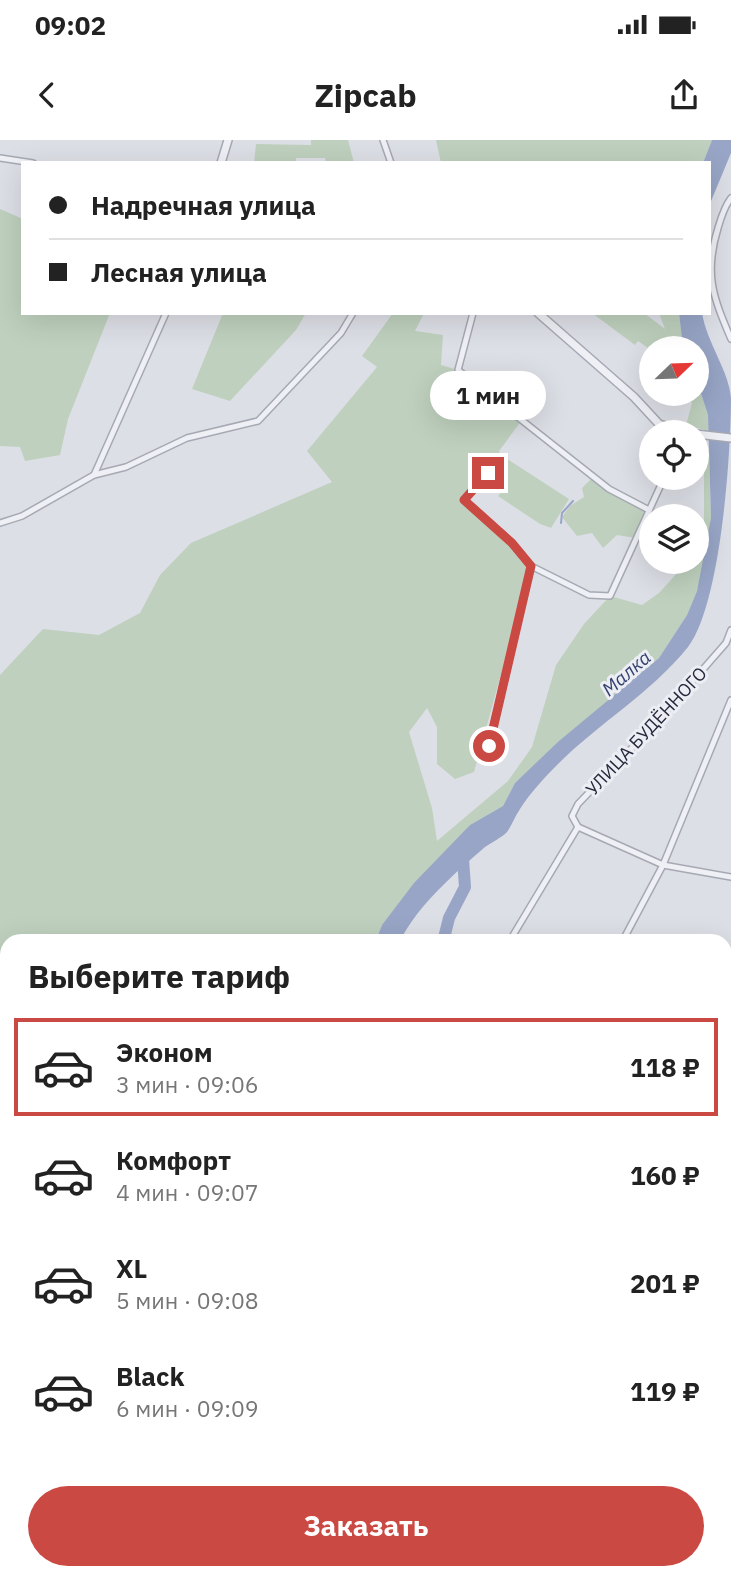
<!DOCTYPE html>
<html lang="ru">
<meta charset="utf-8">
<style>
:root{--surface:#fff;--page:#f2f2f2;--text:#222;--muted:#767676;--line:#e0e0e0;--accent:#cb4943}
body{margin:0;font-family:"IBM Plex Sans",sans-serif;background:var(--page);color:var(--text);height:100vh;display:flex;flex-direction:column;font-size:26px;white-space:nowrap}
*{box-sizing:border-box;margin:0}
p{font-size:23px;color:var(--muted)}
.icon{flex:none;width:38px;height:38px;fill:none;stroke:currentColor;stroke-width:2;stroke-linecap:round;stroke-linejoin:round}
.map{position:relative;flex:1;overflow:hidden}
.sheet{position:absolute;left:0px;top:794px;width:732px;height:646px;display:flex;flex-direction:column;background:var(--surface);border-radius:21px 21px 0 0;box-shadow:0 7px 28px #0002}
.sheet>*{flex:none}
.guide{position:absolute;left:21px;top:21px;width:690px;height:154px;border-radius:0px;box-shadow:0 7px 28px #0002;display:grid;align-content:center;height:154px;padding:0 28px;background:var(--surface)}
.needle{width:46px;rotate:67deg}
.buttons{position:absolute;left:639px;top:196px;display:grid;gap:14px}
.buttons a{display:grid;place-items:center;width:70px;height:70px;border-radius:50%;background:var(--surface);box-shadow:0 7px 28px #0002;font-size:35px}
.end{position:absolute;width:32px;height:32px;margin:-16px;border:9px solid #cb4943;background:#fff;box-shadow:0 0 0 4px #fff}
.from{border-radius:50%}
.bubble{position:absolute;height:49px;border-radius:24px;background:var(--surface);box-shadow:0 7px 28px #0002;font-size:23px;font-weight:800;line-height:49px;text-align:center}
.guide b{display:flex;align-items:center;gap:24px;height:66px;font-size:26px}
.guide b+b{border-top:2px solid var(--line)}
.guide i{width:18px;height:18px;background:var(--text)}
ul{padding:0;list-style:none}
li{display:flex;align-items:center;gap:21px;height:98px;margin:0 14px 10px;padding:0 14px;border:4px solid transparent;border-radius:0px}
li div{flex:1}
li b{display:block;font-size:26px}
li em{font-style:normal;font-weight:800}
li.current{border-color:var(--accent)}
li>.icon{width:63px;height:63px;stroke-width:1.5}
h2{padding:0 28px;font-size:32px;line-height:84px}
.cta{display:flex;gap:14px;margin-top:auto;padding:14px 28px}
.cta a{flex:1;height:80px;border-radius:42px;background:var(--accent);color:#fff;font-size:28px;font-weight:800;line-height:80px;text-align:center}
.status{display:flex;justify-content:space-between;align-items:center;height:49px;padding:0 35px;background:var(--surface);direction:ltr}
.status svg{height:19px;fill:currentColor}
header{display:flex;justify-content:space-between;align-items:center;height:91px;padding:0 28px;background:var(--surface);font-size:32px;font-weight:800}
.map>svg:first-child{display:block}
.green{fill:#bfd0be}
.water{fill:#98a5c6}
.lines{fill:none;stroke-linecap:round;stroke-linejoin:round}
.stream{stroke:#98a5c6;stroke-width:2}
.river{stroke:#98a5c6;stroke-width:12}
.minor-casing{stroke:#a6a9b3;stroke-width:8}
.tertiary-casing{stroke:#a6a9b3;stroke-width:10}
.minor{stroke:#eff0f5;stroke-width:5}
.tertiary{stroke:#eff0f5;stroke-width:7}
.route{stroke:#cb4943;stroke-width:9}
.labels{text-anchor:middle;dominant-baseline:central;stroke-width:6;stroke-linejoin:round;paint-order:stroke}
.street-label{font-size:18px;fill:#272a3d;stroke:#eceef4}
.water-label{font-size:19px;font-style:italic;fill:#32416f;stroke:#eceef4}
</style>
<div class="status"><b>09:02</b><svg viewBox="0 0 49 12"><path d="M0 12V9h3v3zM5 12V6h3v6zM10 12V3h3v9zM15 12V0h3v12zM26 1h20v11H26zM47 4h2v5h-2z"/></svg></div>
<header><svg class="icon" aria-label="back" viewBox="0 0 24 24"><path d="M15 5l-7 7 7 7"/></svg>Zipcab<svg class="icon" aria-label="share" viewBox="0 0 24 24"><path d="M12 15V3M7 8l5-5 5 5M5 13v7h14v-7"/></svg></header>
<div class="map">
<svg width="731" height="1440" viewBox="0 0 731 1440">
<rect width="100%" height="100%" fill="#dddfe6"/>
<!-- green -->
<g class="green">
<polygon points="311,0 348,0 354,23 326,23 325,18 296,18 296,23 254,23 256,4 311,5"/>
<polygon points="436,0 712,0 703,23 441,23"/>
<polygon points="0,69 23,79 23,173 110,173 68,279 60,315 25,321 20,307 0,306"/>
<polygon points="223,173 306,173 296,190 230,261 192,249"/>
<polygon points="393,173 424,173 415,191 443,195 441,225 458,230 522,280 499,311 501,315 569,359 551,388 540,384 498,356 506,347 488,333 464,360 512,403 531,426 474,632 455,639 437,624 437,587 427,568 409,592 432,668 437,701 508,641 532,607 556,525 584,484 610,456 642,465 659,453 687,422 696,422 697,401 704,386 704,309 709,310 711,378 707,411 697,451 687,475 659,518 515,643 503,666 470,685 382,785 375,801 7,802 7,1411 0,1412 0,535 43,489 99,495 140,473 160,435 191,403 332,342 307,311 377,227 362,216"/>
<polygon points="592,173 644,173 665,189 659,173 679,173 683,208 651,210 638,201 635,205"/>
<polygon points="697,241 708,275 709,291 686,285 692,263 685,254 696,254"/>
<polygon points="593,337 649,370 636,398 617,395 603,408 592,393 577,396 562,377 570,366 584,357 582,348"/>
<polygon points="13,1433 249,1433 245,1440 14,1440"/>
<polygon points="394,1433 569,1433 569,1440 396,1440"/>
<rect x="578" y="1433" width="79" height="7"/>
</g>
<!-- water -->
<g class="water">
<polygon points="712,0 731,0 731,13 709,66 709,23 703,23"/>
<path d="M679,173h23c5,30 27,58 29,85 0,55 -10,206 -43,249 -37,46 -89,76 -130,117 -13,13 -28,29 -38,45 -5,7 -8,16 -13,23 -6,6 -15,10 -22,15 -30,26 -67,58 -85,94l-25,1 7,-17 32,-42 56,-58 33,-19 12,-23 44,-42 100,-83 28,-43 10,-24 14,-73 -3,-103 -11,-34 -1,-33h-13z"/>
<polygon points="274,1433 386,1433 389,1440 279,1440"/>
</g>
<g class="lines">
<!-- stream -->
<polyline class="stream" points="561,383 562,373 573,361"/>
<!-- river -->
<polyline class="river" points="443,802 449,778 465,747 463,719"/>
<defs>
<g id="minor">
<polyline points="383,0 391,23"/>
<polyline points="0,18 33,23"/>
<path d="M731,58c-7,9 -10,20 -13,30 -14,46 -5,69 13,111"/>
<polyline points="473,173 458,230 609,349 649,370"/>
<polyline points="488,333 464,360 512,403 531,426"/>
<polyline points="94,335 166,173"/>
<polyline points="0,383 22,376 94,335 126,327 187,298 258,281 341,193 353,173"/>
<polyline points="489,606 531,426 589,455 610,456 664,338"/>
<polyline points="578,687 663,725 731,737"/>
<polyline points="509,802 578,687 572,676 578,664 656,583 726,503 731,490"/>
<polyline points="622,802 663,725 731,560"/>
<polyline points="724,886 731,882"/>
<polyline points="724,1180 731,1179"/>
<polyline points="724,1392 731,1392"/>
<polyline points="669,1433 669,1440"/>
</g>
<g id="tertiary">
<polyline points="221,23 228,0"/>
<polyline points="538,173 634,257 659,284 687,292"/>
<polyline points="696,294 731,298"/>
</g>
</defs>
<!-- minor casing -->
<use href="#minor" class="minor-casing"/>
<!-- tertiary casing -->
<use href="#tertiary" class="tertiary-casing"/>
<!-- minor -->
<use href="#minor" class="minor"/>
<!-- tertiary -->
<use href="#tertiary" class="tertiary"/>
</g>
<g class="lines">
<!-- route -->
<polyline class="route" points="488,333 464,360 512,403 531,426 489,606"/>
</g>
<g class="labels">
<!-- street labels -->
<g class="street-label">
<text transform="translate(646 591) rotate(-47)">УЛИЦА БУДЁННОГО</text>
</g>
<!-- water labels -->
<g class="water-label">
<text transform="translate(626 533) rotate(-41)">Малка</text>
</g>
</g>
</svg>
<div class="buttons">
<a><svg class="needle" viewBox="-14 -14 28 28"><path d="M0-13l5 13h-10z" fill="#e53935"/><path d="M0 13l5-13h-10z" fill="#767676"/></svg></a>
<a><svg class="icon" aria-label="locate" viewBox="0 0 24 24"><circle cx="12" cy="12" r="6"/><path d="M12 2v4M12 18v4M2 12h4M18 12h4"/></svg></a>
<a><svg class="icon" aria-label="layers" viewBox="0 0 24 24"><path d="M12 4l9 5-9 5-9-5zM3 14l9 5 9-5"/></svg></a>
</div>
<i class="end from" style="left:489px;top:606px"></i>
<i class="end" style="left:488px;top:333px"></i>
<div class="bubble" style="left:430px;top:231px;width:116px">1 мин</div>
<div class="guide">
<b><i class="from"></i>Надречная улица</b>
<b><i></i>Лесная улица</b>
</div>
<section class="sheet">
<h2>Выберите тариф</h2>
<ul>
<li class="current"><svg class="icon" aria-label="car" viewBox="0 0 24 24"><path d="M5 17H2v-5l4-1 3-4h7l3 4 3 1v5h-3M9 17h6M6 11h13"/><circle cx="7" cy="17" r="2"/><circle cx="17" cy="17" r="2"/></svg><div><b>Эконом</b><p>3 мин · 09:06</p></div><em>118 ₽</em></li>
<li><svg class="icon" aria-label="car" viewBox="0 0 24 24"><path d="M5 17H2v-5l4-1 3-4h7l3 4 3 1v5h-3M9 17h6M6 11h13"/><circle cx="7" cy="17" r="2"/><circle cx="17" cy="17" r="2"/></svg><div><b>Комфорт</b><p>4 мин · 09:07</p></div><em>160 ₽</em></li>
<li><svg class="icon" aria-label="car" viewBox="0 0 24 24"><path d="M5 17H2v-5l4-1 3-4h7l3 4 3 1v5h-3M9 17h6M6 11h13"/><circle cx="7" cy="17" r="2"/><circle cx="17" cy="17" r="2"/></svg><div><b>XL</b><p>5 мин · 09:08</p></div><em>201 ₽</em></li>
<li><svg class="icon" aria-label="car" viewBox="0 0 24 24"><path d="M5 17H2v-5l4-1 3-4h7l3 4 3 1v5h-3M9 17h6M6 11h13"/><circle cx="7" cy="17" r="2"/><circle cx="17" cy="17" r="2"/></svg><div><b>Black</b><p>6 мин · 09:09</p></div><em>119 ₽</em></li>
</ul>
<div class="cta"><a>Заказать</a></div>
</section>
</div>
